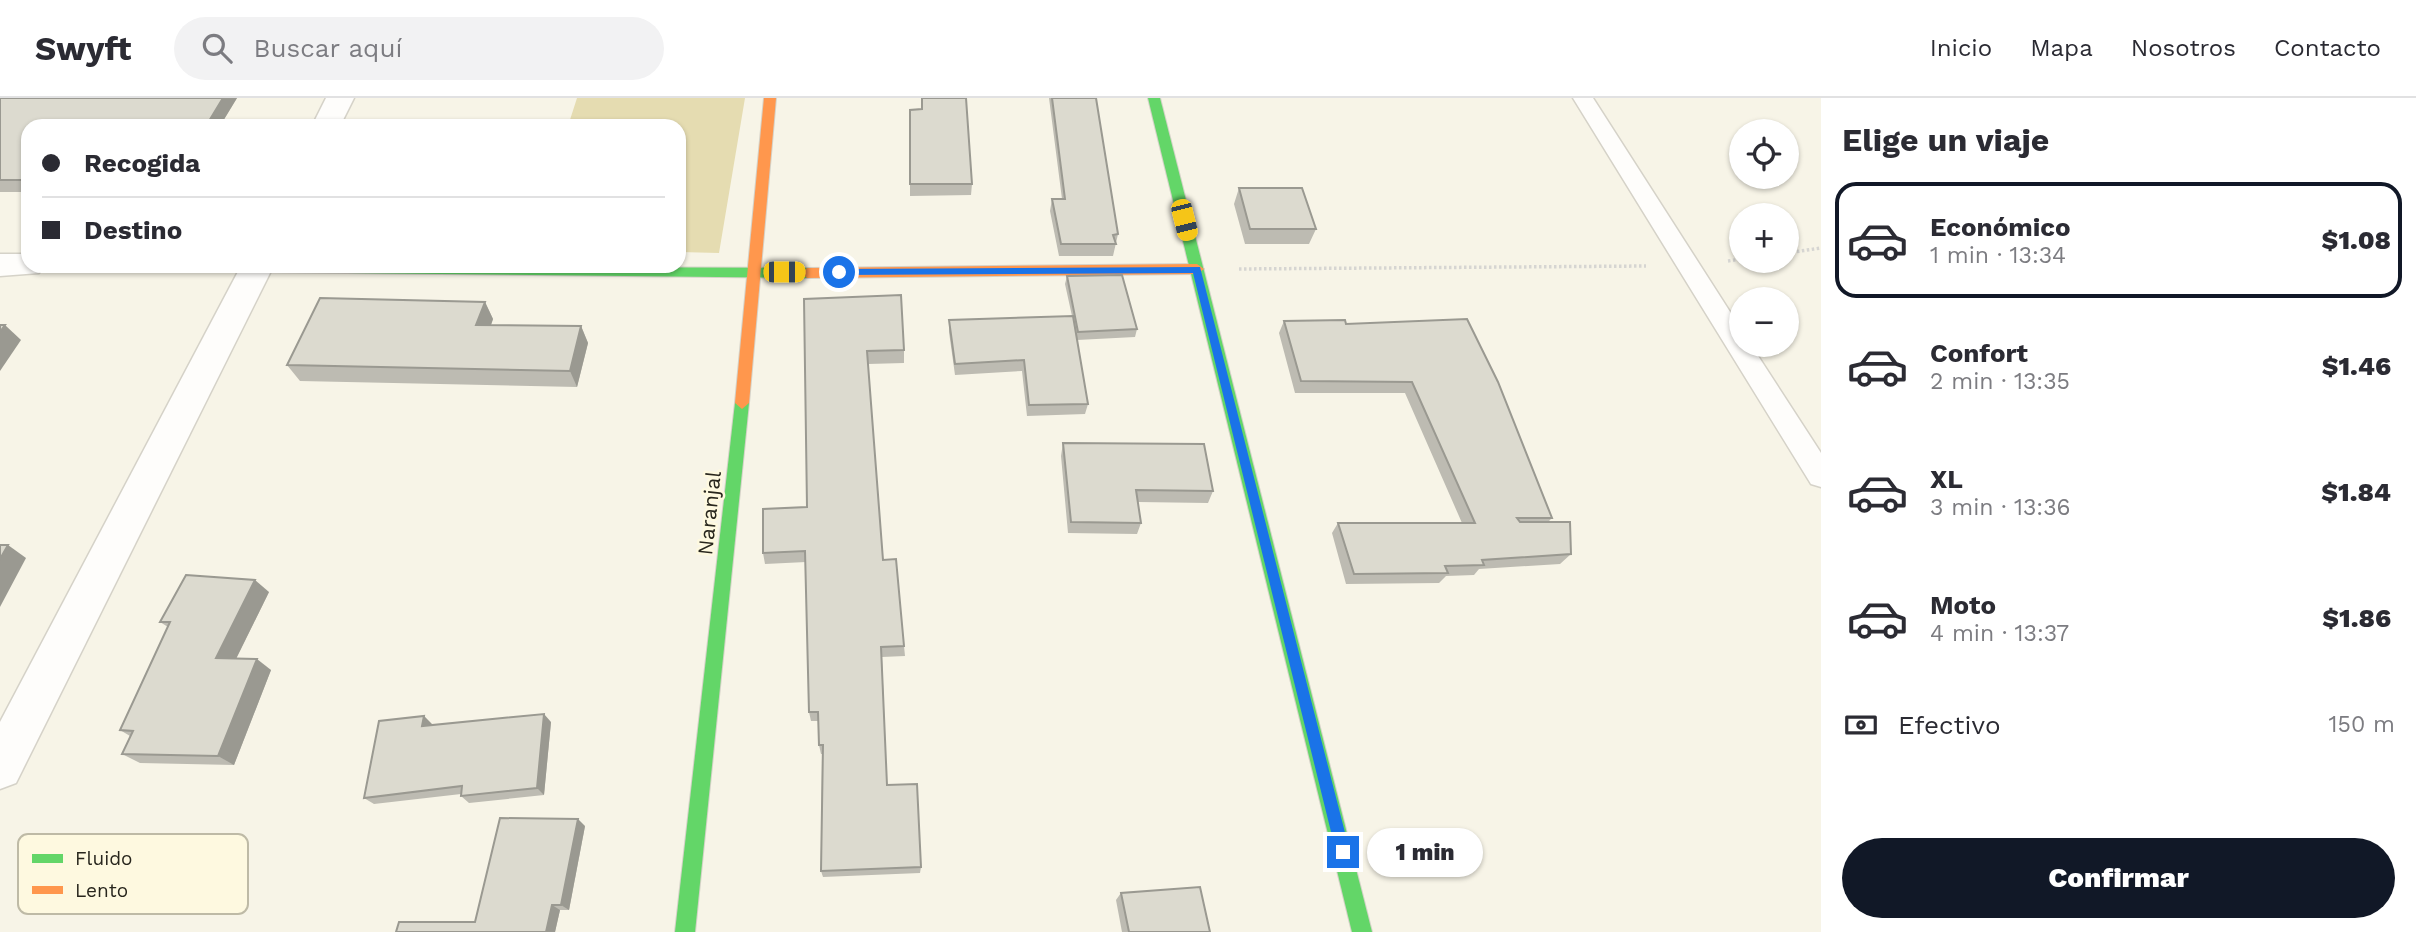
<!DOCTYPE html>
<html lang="es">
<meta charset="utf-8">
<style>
:root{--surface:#fff;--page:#f2f2f3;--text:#2b2b33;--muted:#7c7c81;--line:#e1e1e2;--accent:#111827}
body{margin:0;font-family:"Work Sans",sans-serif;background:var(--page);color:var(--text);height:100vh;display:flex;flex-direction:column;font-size:26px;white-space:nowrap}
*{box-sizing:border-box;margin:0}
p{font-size:23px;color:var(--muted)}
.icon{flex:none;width:38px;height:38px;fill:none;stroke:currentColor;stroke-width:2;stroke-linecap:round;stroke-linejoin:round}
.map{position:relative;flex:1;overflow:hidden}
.sheet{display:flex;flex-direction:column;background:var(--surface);width:595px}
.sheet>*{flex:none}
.banner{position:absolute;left:21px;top:21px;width:665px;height:154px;border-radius:21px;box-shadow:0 2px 5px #0004;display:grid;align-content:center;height:154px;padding:0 21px;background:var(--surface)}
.tools{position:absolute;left:1729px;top:21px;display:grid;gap:14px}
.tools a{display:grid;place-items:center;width:70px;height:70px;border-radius:50%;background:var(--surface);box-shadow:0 2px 5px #0004;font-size:35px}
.end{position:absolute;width:32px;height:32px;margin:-16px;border:9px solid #1a73e8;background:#fff;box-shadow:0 0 0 4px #fff}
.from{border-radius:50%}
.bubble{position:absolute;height:49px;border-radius:24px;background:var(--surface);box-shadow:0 2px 5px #0004;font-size:23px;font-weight:800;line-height:49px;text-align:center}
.car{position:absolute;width:21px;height:42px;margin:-21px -10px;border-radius:9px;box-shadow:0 0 5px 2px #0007;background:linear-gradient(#f5c518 24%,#345 0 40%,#f5c518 0 76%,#345 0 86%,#f5c518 0)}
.banner b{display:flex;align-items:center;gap:24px;height:66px;font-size:26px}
.banner b+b{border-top:2px solid var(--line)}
.banner i{width:18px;height:18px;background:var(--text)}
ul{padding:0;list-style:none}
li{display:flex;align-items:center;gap:21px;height:116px;margin:0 14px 10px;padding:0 7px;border:4px solid transparent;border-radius:21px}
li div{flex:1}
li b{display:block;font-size:26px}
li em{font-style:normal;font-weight:800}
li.current{border-color:var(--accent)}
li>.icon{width:63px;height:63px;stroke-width:1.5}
h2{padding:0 21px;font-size:32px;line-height:84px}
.pay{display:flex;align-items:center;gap:18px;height:77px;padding:0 21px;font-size:26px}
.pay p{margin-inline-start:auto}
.primary-button{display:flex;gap:14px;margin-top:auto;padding:14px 21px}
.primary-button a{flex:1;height:80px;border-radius:42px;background:var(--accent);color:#fff;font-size:28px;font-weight:800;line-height:80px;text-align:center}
header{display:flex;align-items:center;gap:42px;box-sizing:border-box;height:98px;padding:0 35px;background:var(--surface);border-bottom:2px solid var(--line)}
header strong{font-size:33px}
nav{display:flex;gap:38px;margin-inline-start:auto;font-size:24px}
.search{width:490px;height:63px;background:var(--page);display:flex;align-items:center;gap:18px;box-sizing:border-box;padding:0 24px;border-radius:38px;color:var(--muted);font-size:26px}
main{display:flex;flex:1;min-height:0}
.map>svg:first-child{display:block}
.green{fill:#e5dcb1}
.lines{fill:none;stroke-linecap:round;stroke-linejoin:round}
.lane-casing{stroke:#d5d2c8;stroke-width:3}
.street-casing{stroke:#d5d2c8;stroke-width:3}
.fast-casing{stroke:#d5d2c8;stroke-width:2}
.slow-casing{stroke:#d5d2c8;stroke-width:2}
.path{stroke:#d6d5d2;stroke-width:3.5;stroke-dasharray:2.5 2.5;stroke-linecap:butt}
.lane{fill:#fefdfb;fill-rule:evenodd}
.street{fill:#fefdfb;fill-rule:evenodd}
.fast{fill:#63d668;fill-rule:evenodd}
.slow{fill:#ff974d;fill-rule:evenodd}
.wall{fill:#bdbbb2}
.shaded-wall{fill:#9a9991}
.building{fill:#dcdacf;stroke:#9a9991;stroke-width:2}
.route{fill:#1a73e8}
.labels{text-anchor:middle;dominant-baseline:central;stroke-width:5;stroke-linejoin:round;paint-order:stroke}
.street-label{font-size:21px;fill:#28261d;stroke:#fef9e0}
.key{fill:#fef9e0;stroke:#bebaa6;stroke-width:2}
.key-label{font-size:19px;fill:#28261d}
</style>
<header>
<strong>Swyft</strong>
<div class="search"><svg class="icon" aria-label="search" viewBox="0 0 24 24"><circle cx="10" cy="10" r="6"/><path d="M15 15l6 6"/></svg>Buscar aquí</div>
<nav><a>Inicio</a><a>Mapa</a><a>Nosotros</a><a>Contacto</a></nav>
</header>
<main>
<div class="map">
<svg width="1821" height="834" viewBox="0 0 1821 834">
<rect width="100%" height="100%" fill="#f7f4e7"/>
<!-- green -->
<polygon class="green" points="577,0 745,0 719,155 679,154 679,28 568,28"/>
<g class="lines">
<defs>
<polygon id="lane" points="1573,0 1593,0 1741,231 1741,247 1751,247 1821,355 1821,389 1811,386"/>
<g id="street">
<polygon points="326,0 354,0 340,28 312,28"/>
<polygon points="0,156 28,156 28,168 44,168 39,175 0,178"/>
<polygon points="241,168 273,169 16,685 0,691 0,624"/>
</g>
<g id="fast">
<polygon points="1148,0 1160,0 1372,834 1352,834"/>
<polygon points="158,168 807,170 814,175 807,180 165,173"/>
<polygon points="742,299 749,305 695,834 675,834 735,305"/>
</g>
<g id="slow">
<polygon points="764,0 776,0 749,305 742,311 735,305"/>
<polygon points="1197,166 1204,171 1197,176 807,180 800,175 807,170"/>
</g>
</defs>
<!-- lane casing -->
<use href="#lane" class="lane-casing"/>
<!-- street casing -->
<use href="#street" class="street-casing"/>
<!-- fast casing -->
<use href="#fast" class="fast-casing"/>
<!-- slow casing -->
<use href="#slow" class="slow-casing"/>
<!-- path -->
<g class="path">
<polyline points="1787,155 1821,150"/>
<polyline points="1728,163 1741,161"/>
<polyline points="1239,171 1646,168"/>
</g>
<!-- lane -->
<use href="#lane" class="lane"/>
<!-- street -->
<use href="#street" class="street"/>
<!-- fast -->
<use href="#fast" class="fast"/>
<!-- slow -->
<use href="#slow" class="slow"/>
</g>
<!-- wall -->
<g class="wall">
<polygon points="0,0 237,0 220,28 28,28 28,94 0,94"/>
<polygon points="921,0 972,86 971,97 910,98 910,12 921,12"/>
<polygon points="1049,0 1096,0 1118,136 1113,158 1059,158 1050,113 1052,101 1062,101"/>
<polygon points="1239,90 1316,131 1309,146 1245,146 1234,106"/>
<polygon points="1067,178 1137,231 1135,239 1077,242 1088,306 1085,316 1027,318 1022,273 955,277 949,234 949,222 1072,218 1065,186"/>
<polygon points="804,201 904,252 904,265 868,266 883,462 904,548 905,558 882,559 887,687 921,769 920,775 823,779 821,773 822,656 821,656 819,647 819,623 811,623 809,614 806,464 765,466 763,455 807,409"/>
<polygon points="485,204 493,221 491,227 581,228 588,245 577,289 300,283 287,267"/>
<polygon points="1467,221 1552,420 1548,424 1571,456 1560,466 1479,471 1474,477 1446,478 1439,485 1346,486 1332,435 1338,425 1462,425 1405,295 1295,295 1279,235 1284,223 1346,226"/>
<polygon points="1063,345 1213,393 1208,405 1138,404 1141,425 1137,436 1068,435 1061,358"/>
<polygon points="269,494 236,561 271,572 234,667 140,665 122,656 130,638 120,632 168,529 160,524"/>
<polygon points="424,618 432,627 551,624 544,697 469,705 461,698 461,696 374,706 364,700"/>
<polygon points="585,728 569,812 560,812 555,834 396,834 475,824"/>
<polygon points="1121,795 1210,834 1122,834 1116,802"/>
</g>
<!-- shaded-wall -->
<g class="shaded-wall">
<polygon points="223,0 237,0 220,28 206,28"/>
<polygon points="485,204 493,221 485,244 476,227"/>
<polygon points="5,227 21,242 0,273 0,234"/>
<polygon points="581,228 588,245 577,289 570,273"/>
<polygon points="8,447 26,460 0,509 0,461"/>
<polygon points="255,482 269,494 231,571 216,560"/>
<polygon points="257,561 271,572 234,667 218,658"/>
<polygon points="544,616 551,624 544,697 537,690"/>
<polygon points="424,618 432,626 431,635 422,628"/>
<polygon points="578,721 585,728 569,812 561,807"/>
<polygon points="552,807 560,812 555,834 546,834"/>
</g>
<!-- building -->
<g class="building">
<polygon points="0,0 223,0 206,28 28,28 28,82 0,82"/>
<polygon points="922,0 966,0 972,86 910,86 910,12 922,11"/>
<polygon points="1052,0 1096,0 1118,136 1113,137 1116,146 1061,146 1052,101 1065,101"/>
<polygon points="1239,90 1302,90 1316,131 1250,131"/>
<polygon points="1122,177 1137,231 1078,234 1067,178"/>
<polygon points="901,197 904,252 867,253 883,462 896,461 904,548 881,549 887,687 917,686 921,769 821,773 823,647 819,647 818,614 809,614 805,453 763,455 763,411 807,409 804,201"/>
<polygon points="320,200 485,204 476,227 581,228 570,273 287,267"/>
<polygon points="1073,218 1088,306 1029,307 1024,262 955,266 949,222"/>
<polygon points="1467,221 1498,284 1552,420 1517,420 1520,424 1570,424 1571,456 1482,462 1484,467 1445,468 1448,475 1354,476 1338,425 1475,425 1412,284 1301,283 1284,223 1345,222 1346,226"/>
<polygon points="0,227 5,227 0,234"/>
<polygon points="1063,345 1204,346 1213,393 1136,392 1141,425 1071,424"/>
<polygon points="0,447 8,447 0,461"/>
<polygon points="186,477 255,482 216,560 257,561 218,658 122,656 133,633 120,632 170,524 160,524"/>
<polygon points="544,616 537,690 461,698 462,688 364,700 379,623 424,618 422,628"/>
<polygon points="500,720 578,721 561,807 552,807 546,834 396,834 399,824 475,824"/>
<polygon points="1200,789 1210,834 1129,834 1121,795"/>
</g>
<!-- route -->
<polygon class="route" points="1200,169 1350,754 1343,761 1336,754 1193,175 839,177 834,174 839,171"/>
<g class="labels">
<!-- street labels -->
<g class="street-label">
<text transform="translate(709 415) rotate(-84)">Naranjal</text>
</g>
</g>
<!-- legend -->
<rect x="18" y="736" width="230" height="80" rx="10" class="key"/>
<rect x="32" y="756" width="31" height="9" fill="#63d668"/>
<rect x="32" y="788" width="31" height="8" fill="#ff974d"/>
<g class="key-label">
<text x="75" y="767">Fluido</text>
<text x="75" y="799">Lento</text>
</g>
</svg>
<div class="tools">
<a><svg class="icon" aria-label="locate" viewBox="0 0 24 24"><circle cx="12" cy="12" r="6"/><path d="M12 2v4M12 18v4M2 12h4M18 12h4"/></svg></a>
<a>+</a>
<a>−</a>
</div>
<i class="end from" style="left:839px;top:174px"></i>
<i class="end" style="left:1343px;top:754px"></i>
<div class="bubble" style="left:1367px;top:730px;width:116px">1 min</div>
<i class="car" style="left:1184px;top:122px;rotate:166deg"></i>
<i class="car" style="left:784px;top:174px;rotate:90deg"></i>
<div class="banner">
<b><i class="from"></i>Recogida</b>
<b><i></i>Destino</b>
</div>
</div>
<section class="sheet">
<h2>Elige un viaje</h2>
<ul>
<li class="current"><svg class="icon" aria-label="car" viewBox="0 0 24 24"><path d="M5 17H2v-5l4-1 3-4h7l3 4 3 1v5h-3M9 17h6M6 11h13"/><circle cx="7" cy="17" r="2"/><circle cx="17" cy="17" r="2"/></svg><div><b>Económico</b><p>1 min · 13:34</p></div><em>$1.08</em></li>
<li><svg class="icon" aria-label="car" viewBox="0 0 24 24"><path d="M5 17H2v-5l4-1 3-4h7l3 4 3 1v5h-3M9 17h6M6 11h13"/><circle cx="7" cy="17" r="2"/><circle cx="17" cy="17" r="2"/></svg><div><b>Confort</b><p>2 min · 13:35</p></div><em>$1.46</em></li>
<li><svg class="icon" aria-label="car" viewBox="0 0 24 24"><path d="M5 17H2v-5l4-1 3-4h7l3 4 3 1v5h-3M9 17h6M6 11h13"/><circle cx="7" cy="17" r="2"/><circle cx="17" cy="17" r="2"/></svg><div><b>XL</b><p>3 min · 13:36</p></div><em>$1.84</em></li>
<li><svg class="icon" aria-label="car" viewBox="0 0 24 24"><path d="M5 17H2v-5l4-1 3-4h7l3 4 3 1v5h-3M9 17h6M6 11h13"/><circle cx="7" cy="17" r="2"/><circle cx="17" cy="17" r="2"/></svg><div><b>Moto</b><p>4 min · 13:37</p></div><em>$1.86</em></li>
</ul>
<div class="pay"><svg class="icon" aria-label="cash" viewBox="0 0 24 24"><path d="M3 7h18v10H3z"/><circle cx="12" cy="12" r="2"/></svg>Efectivo<p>150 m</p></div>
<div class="primary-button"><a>Confirmar</a></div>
</section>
</main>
